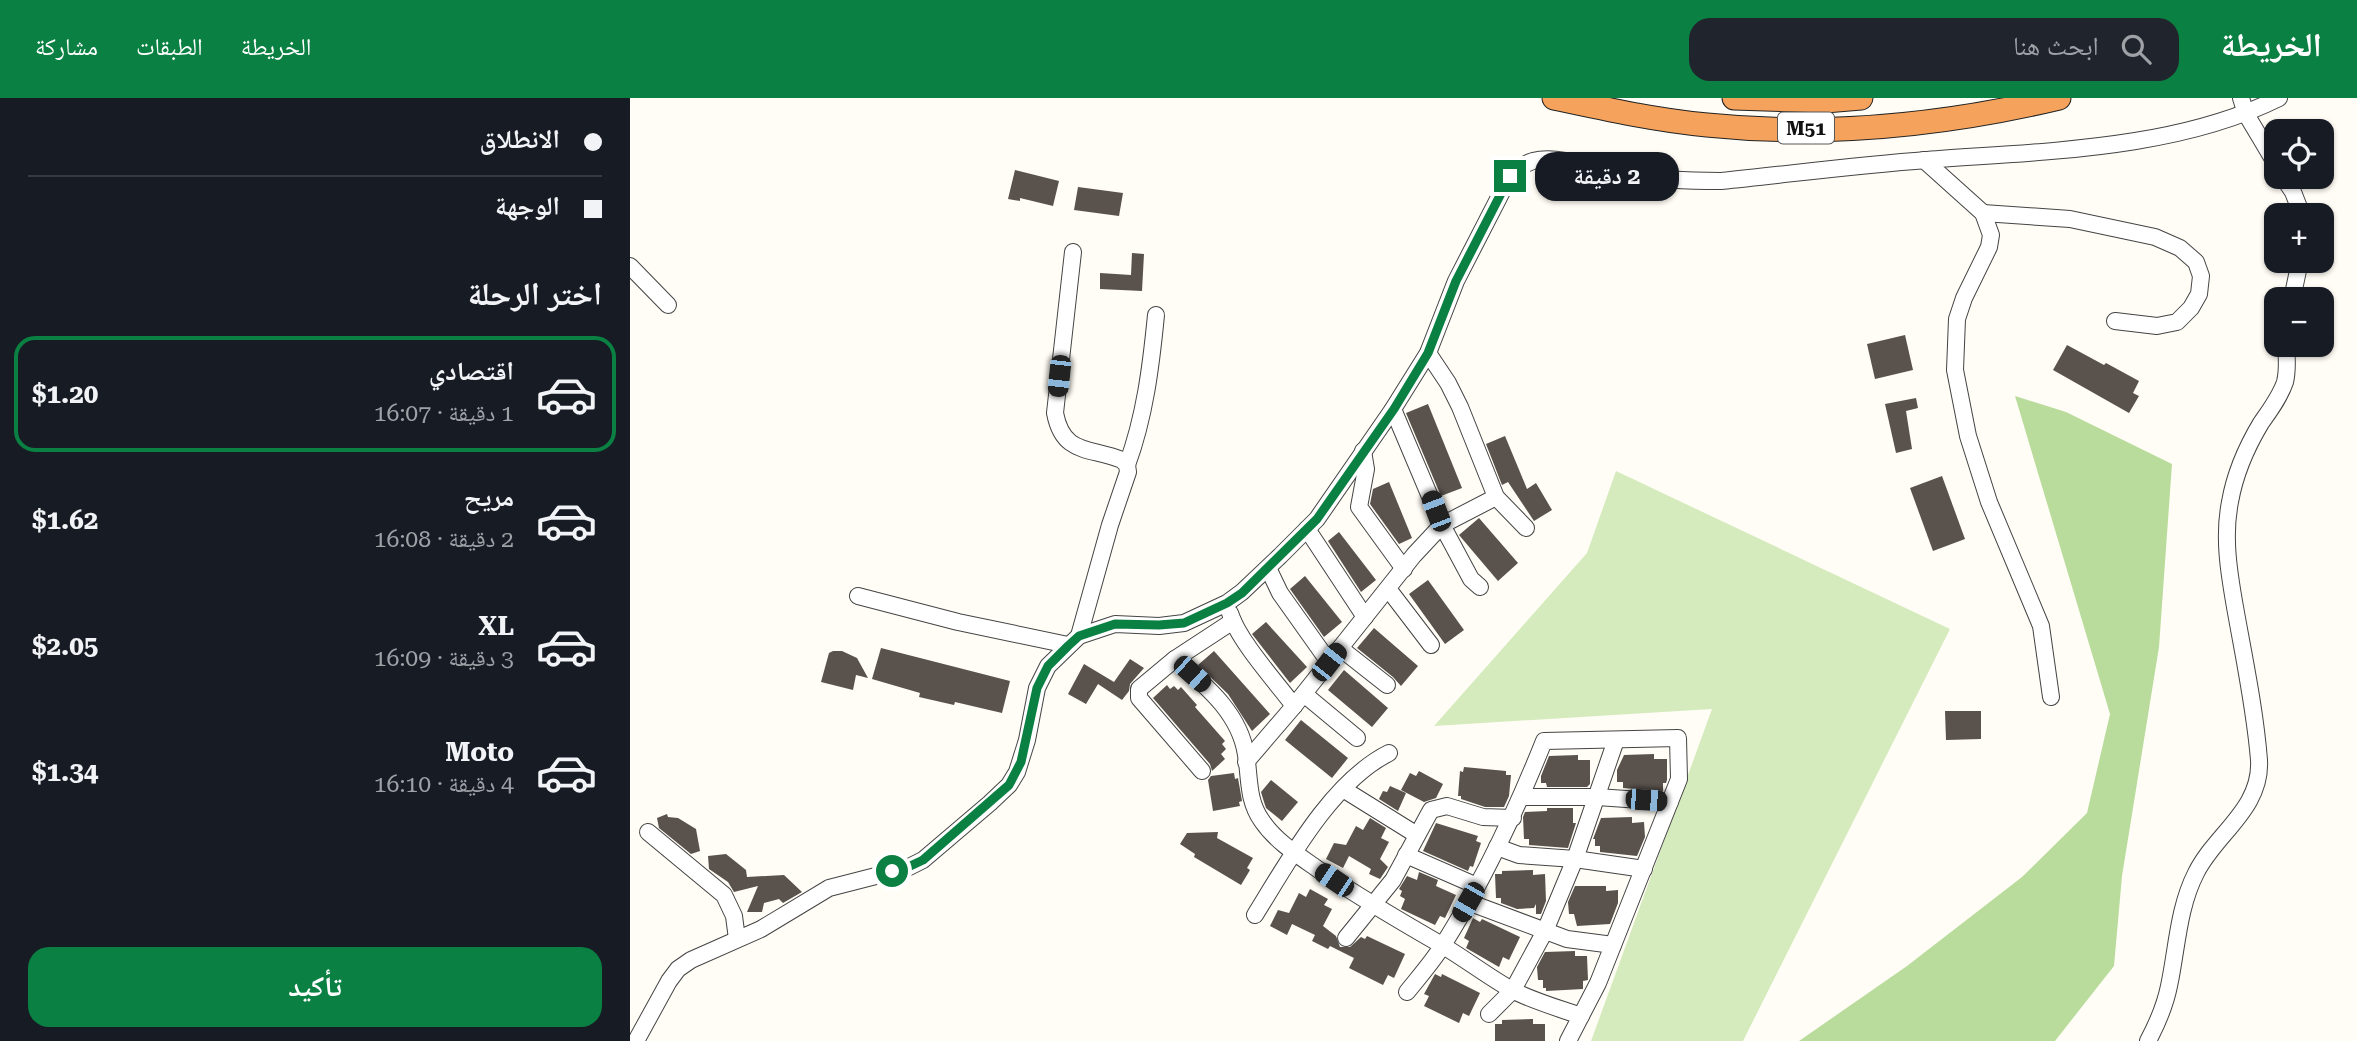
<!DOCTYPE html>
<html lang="ar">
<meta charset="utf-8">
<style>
:root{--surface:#171b24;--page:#20242c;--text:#f1f3f6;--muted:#9ea1a6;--line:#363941;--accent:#0b8043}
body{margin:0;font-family:"Roboto Serif","Noto Naskh Arabic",serif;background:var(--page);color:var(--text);direction:rtl;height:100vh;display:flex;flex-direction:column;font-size:26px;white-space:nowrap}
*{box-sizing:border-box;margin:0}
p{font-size:23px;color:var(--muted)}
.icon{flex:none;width:38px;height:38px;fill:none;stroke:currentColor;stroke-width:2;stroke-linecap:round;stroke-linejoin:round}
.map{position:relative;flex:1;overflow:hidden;direction:ltr}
.side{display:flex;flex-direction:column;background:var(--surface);width:630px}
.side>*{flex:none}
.hud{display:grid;align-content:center;height:154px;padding:0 28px;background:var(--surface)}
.buttons{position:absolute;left:1634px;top:21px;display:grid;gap:14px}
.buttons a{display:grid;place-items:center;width:70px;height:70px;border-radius:14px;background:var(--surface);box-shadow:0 2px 5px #0004;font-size:35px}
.end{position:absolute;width:32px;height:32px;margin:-16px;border:9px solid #0b8043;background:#fff;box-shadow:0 0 0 4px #fff}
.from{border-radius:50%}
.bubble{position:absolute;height:49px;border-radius:21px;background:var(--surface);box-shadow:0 2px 5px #0004;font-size:23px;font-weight:700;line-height:49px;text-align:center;direction:rtl}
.car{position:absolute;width:21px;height:42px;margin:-21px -10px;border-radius:9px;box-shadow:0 0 5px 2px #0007;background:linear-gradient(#222 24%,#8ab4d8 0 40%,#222 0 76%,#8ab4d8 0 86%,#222 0)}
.hud b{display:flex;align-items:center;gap:24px;height:66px;font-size:26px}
.hud b+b{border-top:2px solid var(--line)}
.hud i{width:18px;height:18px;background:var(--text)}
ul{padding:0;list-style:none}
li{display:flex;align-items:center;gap:21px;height:116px;margin:0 14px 10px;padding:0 14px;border:4px solid transparent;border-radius:21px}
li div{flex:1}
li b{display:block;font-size:26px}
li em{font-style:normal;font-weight:700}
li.selected{border-color:var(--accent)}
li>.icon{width:63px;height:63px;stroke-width:1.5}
h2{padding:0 28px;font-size:32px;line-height:84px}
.cta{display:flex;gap:14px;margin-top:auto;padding:14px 28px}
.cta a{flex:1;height:80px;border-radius:21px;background:var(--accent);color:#fff;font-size:28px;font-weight:700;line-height:80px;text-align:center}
header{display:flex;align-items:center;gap:42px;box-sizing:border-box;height:98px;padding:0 35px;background:var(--accent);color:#fff}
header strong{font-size:33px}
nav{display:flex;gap:38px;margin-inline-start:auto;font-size:24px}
.search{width:490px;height:63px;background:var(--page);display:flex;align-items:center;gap:18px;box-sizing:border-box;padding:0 24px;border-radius:21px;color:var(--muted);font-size:26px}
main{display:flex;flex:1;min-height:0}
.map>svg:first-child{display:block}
.green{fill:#d5ebbd}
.forest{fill:#b9dc9c}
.building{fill:#5a524d}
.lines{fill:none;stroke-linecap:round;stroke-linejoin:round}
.minor-casing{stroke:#444;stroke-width:18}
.highway-casing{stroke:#222;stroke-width:25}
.minor{stroke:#fff;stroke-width:16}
.highway{stroke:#f5a25d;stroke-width:23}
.route{stroke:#0b8043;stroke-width:9}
.labels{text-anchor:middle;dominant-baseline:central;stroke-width:7;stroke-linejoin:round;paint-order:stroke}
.shield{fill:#fff;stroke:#585858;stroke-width:2}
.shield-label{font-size:19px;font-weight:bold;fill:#111}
</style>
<header>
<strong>الخريطة</strong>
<div class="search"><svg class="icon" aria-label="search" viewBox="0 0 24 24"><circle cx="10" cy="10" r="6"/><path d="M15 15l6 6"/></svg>ابحث هنا</div>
<nav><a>الخريطة</a><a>الطبقات</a><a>مشاركة</a></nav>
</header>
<main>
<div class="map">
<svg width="1727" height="943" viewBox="0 0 1727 943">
<rect width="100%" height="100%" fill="#fffdf5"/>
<!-- green -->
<polygon class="green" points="986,373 1320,531 1113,943 961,943 1082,611 804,628 957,455"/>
<!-- forest -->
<polygon class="forest" points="1385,298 1436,314 1542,366 1529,549 1492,778 1484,868 1425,943 1169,943 1277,868 1392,779 1457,715 1480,616"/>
<!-- building -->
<g class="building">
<polygon points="385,72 429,83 423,108 390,100 390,103 378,101"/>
<polygon points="448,89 493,95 489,118 444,112"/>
<polygon points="502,155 514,156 512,193 470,191 470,175 501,177"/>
<polygon points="1275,237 1283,272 1245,281 1237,246"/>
<polygon points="1437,247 1474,267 1476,265 1509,283 1503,295 1509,298 1499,315 1423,272"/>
<polygon points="1286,300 1288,310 1276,313 1282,351 1266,355 1255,306"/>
<polygon points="798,306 832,390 811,398 776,315"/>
<polygon points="875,338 897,391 906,385 922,412 904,423 878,384 872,387 856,346"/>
<polygon points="1312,378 1335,441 1303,453 1280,390"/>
<polygon points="759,384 782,440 769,446 740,406 743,391"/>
<polygon points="849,420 888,465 868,483 829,437"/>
<polygon points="709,434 746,482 731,494 698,443"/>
<polygon points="675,478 712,524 694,539 660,491"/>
<polygon points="798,482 834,532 815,546 779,496"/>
<polygon points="636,524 677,569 660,585 622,536"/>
<polygon points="744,530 788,568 771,588 763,579 727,550"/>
<polygon points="251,550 380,583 372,615 325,604 324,607 289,599 290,595 242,581"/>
<polygon points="203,553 212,553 227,560 238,580 226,577 223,592 191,584 199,555"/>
<polygon points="584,553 640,616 622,633 598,596 568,567"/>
<polygon points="500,561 514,570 500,586 499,593 492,602 468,586 456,606 438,596 454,566 484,584"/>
<polygon points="714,572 758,610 742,629 698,592"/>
<polygon points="537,587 540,591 544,588 548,592 551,589 567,607 565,609 595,643 592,646 596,651 591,656 595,661 582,673 580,666 523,600"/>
<polygon points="1315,613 1351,613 1351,641 1316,642"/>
<polygon points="671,622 718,660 702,680 655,642"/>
<polygon points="1024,656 1024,661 1037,661 1037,682 1036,685 1033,685 1033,693 993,690 993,684 987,684 987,672 994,657"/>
<polygon points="948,657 948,662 960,662 960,686 957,689 917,689 916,685 911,685 911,678 919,658"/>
<polygon points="834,669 876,673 876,677 881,677 879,698 874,709 855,709 831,701 831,698 828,698 830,673 833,674"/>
<polygon points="789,673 813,686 806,700 794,704 771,692 780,675 786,678"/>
<polygon points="604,675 605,681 608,680 612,703 609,704 610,708 583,713 578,682 581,678"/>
<polygon points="641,682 668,704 652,723 636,710 634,704 631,694"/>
<polygon points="760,688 776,695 768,713 749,701 753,693 757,694"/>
<polygon points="917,710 943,710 943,725 946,725 938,750 899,747 899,741 894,741 893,719 895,714 917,713"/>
<polygon points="37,716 38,719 48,720 66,731 70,753 61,756 29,730 27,720"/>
<polygon points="1002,719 1002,725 1014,724 1015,739 1007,758 970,754 970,748 965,748 965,741 963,741 971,720"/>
<polygon points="740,720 756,730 751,740 759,744 750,761 758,769 750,781 739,776 741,771 719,758 713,770 696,761 704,745 716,747 726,728 733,732"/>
<polygon points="806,725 848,738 846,743 851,745 843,769 840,768 838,773 793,753"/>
<polygon points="588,734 587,740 623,760 617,770 620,772 611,787 564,759 565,756 550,746 557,735"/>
<polygon points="96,756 116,772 117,779 154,777 172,794 153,805 149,801 134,805 132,814 117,814 128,788 104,794 98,784 79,771 78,758"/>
<polygon points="903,772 903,777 915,776 916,803 911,816 906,816 906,806 904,810 887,811 871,805 871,800 866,800 865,776 872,776 872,773"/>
<polygon points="789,774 808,782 806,788 826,797 815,820 810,818 805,827 771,811 775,801 770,798 772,793 769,791 777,778 787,782"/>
<polygon points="945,788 976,788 976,793 988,792 988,805 980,826 947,828 944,816 939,816 938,804"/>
<polygon points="680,791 698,801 694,807 702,811 693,828 706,838 710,849 720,849 731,839 735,841 737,838 775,856 764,880 758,877 753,887 719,870 724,860 700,848 698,851 682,843 685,837 662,826 657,837 640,828 648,812 659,815 669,795 676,799"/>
<polygon points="843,820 850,824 852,821 890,839 879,862 873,859 869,869 836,850 839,843 834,840"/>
<polygon points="945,853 945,858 957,858 958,882 953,883 953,891 916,893 916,890 913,890 913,882 908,882 907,869 915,854"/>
<polygon points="805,876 811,879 812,876 850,895 839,918 833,915 829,925 794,908 799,898 794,896"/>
<polygon points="903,921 903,926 915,926 915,943 865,943 865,926 872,926 872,922"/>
</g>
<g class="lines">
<defs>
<g id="minor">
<polyline points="1611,0 1616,16 1647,68"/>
<polyline points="1294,62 1353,115 1361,137 1359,149 1334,200 1327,221 1325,272 1338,338 1359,404 1411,528 1421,599"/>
<polyline points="1653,79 1663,94 1672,117"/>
<polyline points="1353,115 1440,121 1525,139 1550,150 1566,164 1571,178 1569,196 1561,210 1547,224 1527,228 1485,223"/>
<path d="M443,154l-18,161c8,42 34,34 67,47l5,5 1,7 -18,53 -31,111"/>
<polyline points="0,168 38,207"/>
<polyline points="1662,201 1670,163"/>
<polyline points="798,255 818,285 830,309 866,399 896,430"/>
<polyline points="763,311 812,427 866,399"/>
<polyline points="733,353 736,371 729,409 774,471"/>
<path d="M497,367c18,-49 24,-99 29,-150"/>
<polyline points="677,431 735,519"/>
<polyline points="638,470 650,495 699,564"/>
<polyline points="759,492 801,547"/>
<polyline points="228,498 328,524 438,547"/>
<path d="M600,515c8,27 46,69 64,93"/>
<path d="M603,523l-58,38c30,26 65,54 71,96 4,23 1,45 16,66 15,22 39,36 60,51 39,26 78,49 118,72 24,14 47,32 72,46 21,11 46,18 69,26"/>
<polyline points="710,550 757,587"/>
<polyline points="545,561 509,591 509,600 572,673"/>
<polyline points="674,596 727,640"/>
<polyline points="616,664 664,608 784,457 812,427 841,481 850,489"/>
<polyline points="713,691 787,737"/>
<polyline points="892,699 967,699 1040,704"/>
<polyline points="18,734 94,797 104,818 107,841"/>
<polyline points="867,749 889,757 945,761 1014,771"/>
<polyline points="776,757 847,788"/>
<polyline points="838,804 937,841 983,847"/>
<path d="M625,817c33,-53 76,-133 134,-162"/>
<polyline points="716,840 763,782 801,712 817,708 853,719 883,720"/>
<path d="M777,894c12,-15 26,-31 36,-47 41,-65 73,-134 101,-204l134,-3 1,41 -81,204 -30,58"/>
<polyline points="859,916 883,892 915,833 945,761 986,642"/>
<path d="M6,943l33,-60 9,-12 13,-9 70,-31 68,-41 78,-20 16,-8 67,-57 19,-18 8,-13 10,-32 10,-52 11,-22 31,-30 36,-12 44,2 25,-3 43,-20 15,-11 38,-36 37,-37 76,-110 35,-56 28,-72 54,-105c7,-7 13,-12 23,-15 27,-7 69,10 96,14 30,5 62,6 92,6 69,-7 137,-16 206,-21 115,-9 248,-10 352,-62"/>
<path d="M1518,943c9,-17 17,-35 21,-55 8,-37 9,-78 27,-113 19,-39 66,-64 63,-113 -4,-51 -15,-102 -24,-153 -6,-34 -12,-70 -5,-105 5,-29 16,-54 31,-79 9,-13 19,-26 24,-41 3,-12 2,-25 1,-37"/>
</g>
<g id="highway">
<path d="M924,0c51,11 101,22 153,27 117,12 238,0 352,-27"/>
<polyline points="1104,0 1195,3 1231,0"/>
</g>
</defs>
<!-- minor casing -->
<use href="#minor" class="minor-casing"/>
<!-- highway casing -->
<use href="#highway" class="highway-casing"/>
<!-- minor -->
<use href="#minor" class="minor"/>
<!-- highway -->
<use href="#highway" class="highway"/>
</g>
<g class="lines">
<!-- route -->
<polyline class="route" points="262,773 276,770 293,762 379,687 391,664 407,590 418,568 438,548 449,538 485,526 529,527 554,525 597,505 612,495 687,421 764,311 798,255 826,183 880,78"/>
</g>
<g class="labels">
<!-- shield labels -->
<rect class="shield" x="1148" y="14.5" width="56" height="31" rx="5"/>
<g class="shield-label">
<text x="1176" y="30">M51</text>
</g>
</g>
</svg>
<div class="buttons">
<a><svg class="icon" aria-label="locate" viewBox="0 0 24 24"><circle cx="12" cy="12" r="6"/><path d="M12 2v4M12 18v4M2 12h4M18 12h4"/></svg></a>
<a>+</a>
<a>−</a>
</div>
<i class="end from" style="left:262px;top:773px"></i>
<i class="end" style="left:880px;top:78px"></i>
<div class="bubble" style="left:905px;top:54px;width:144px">2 دقيقة</div>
<i class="car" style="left:429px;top:278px;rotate:186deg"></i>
<i class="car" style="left:806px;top:413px;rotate:339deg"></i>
<i class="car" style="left:699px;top:564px;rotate:38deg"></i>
<i class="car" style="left:562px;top:576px;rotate:132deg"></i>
<i class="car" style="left:1016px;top:702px;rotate:94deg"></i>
<i class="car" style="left:704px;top:782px;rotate:304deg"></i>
<i class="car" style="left:838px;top:804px;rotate:210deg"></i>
</div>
<section class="side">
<div class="hud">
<b><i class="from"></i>الانطلاق</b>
<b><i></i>الوجهة</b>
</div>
<h2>اختر الرحلة</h2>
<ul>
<li class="selected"><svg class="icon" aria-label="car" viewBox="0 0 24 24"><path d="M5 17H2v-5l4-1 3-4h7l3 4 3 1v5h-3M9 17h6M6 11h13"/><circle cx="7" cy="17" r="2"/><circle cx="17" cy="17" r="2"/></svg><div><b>اقتصادي</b><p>1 دقيقة · 16:07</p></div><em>$1.20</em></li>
<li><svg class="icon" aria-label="car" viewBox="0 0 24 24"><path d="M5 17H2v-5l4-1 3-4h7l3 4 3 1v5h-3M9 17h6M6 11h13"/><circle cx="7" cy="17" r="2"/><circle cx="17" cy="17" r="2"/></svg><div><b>مريح</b><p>2 دقيقة · 16:08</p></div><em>$1.62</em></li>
<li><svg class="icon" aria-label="car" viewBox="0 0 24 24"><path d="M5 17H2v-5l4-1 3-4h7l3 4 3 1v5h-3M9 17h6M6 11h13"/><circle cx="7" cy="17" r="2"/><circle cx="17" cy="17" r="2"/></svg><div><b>XL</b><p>3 دقيقة · 16:09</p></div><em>$2.05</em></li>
<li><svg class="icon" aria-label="car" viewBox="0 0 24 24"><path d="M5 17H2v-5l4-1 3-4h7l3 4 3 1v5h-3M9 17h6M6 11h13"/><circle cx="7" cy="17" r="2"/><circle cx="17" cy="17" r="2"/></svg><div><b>Moto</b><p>4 دقيقة · 16:10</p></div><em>$1.34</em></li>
</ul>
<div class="cta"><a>تأكيد</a></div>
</section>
</main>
